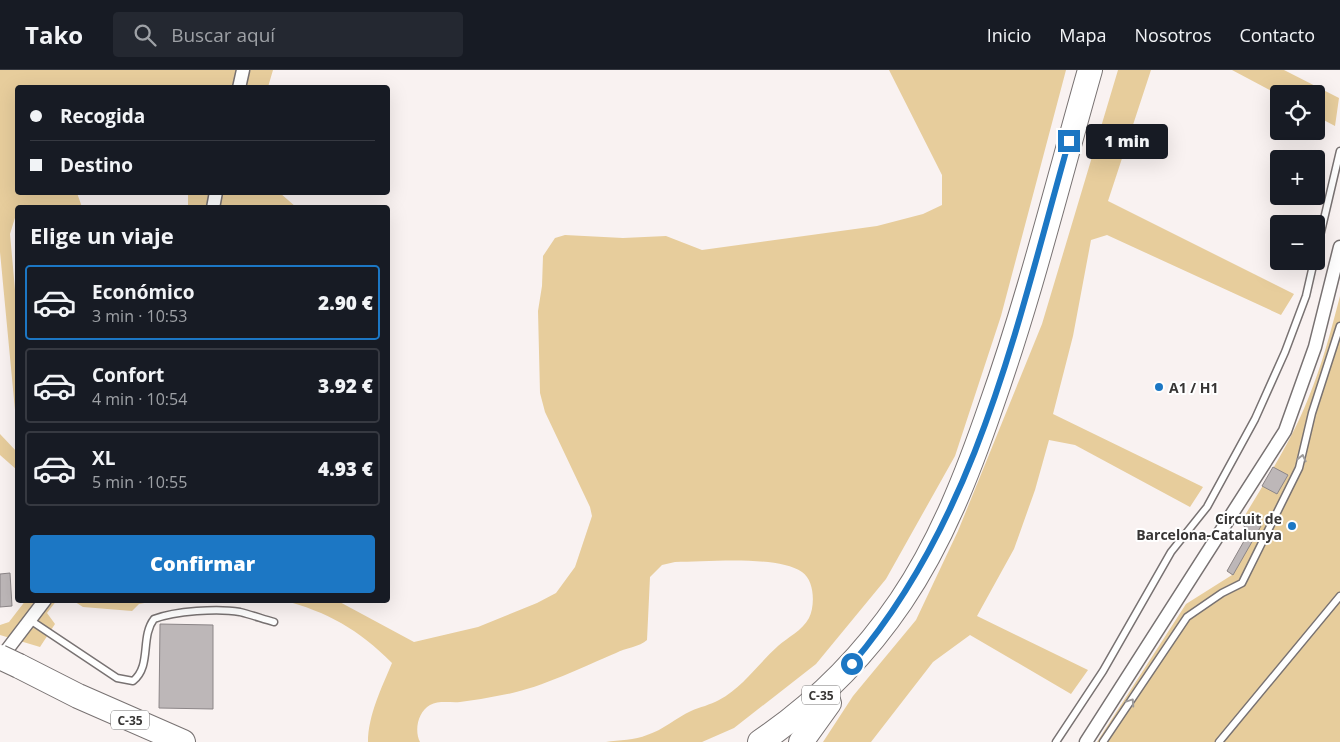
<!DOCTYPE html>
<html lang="es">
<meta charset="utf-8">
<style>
:root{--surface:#171b24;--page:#242831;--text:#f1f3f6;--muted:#9ea1a6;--line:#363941;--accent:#1c77c4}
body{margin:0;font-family:"Open Sans",sans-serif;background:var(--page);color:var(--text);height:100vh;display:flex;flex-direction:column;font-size:19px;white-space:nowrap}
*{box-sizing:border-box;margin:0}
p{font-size:16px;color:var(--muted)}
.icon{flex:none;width:28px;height:28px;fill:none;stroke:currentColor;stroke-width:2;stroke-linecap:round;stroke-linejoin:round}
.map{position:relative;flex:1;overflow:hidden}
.details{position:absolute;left:15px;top:135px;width:375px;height:398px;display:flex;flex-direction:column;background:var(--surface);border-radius:5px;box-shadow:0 5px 20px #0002}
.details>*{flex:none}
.hud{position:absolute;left:15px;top:15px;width:375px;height:110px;border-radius:5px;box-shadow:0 5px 20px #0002;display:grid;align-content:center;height:110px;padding:0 15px;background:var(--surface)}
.buttons{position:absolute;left:1270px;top:15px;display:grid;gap:10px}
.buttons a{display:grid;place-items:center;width:55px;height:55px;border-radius:5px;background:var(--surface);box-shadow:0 5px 20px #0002;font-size:25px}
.end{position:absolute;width:22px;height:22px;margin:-11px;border:6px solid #1c77c4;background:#fff;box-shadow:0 0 0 2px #fff}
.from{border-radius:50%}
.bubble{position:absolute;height:35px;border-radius:5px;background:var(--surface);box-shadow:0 5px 20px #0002;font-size:16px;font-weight:800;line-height:35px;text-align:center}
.hud b{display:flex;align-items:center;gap:18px;height:48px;font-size:19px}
.hud b+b{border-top:1px solid var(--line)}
.hud i{width:12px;height:12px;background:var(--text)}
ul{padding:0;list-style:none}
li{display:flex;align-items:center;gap:15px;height:75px;margin:0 10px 8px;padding:0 5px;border:2px solid var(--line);border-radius:5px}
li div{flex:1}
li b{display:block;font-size:19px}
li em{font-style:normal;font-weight:800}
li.current{border-color:var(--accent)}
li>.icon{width:45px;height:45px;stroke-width:1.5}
h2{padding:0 15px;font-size:22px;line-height:60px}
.primary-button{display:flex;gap:10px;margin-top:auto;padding:10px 15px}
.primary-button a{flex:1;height:58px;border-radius:5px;background:var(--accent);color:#fff;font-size:20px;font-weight:800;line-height:58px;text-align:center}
header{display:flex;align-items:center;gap:30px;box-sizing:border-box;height:70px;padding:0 25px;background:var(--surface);border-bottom:1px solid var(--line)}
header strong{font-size:24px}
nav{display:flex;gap:28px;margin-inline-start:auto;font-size:18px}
.search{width:350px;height:45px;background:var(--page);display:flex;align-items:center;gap:12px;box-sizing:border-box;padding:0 18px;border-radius:5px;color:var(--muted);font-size:19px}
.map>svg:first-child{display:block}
.green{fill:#e7cd9c}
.building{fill:#bdb7b8;stroke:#8c8688}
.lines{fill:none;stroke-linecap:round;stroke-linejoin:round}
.lane-casing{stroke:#787272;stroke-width:9}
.street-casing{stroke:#787272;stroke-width:15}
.highway-casing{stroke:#787272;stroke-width:26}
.lane{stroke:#fff;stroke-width:6}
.street{stroke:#fff;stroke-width:12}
.highway{stroke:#fff;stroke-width:24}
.highway-bridge-casing{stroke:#787272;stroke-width:26;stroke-linecap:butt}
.highway-bridge{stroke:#fff;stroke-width:24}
.oneway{stroke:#9c9a9a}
.route{stroke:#1c77c4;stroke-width:6}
.poi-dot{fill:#1c77c4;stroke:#fff;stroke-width:2}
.labels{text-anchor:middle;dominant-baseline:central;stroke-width:4;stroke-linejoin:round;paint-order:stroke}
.shield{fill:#fff;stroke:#747272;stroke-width:1}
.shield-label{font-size:12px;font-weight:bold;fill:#383635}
.poi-label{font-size:14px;font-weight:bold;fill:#383635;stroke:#fff;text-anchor:start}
</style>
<header>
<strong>Tako</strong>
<div class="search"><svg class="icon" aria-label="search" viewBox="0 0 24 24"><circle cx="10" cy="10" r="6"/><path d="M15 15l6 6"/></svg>Buscar aquí</div>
<nav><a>Inicio</a><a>Mapa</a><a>Nosotros</a><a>Contacto</a></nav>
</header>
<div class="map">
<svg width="1340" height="672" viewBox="0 0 1340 672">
<rect width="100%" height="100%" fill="#f9f2f1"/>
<!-- green -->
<g class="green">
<polygon points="0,0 273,0 268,17 18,18 18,122 77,123 82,137 34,135 18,138 10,164 18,253 17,361 0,182"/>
<path d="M889,0h177l-65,246 -46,140 -69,123 -70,85 -82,64 -32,14h-96c13,-2 29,-2 41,-7 16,-5 29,-17 44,-24 9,-4 19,-6 28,-11 24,-13 39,-36 59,-54 10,-9 24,-15 31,-28 6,-12 6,-37 -7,-46 -25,-17 -96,-10 -127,-10l-13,3 -12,12 -3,63c-7,7 -22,8 -31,13 -33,14 -80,37 -114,42 -14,3 -28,5 -42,7 -9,1 -21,-2 -30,3 -12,7 -16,25 -10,37h-52c0,-27 14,-55 24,-79 -34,-34 -64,-51 -110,-63h54l78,42 64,-15 59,-24 19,-10 19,-26 17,-51 -2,-9 -45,-95 -5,-19 -2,-82 4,-25 1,-30 12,-18 10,-3 58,3 43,-2 36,14 175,-24 46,-12 19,-9v-30z"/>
<polygon points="1118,0 1151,0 1108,131 1294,224 1281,245 1107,165 1091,170 1073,266 1053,344 1203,417 1190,437 1075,375 1049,370 1035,420 1014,479 977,546 1088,600 1071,624 970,565 933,592 871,672 823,672 853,626 916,550 958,461 1042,254"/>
<polygon points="1232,0 1284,0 1339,28 1335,56 1316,46 1316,24 1279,25"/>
<polygon points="188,123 280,123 296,137 248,136 188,137"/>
<path d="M1340,226v446h-243l89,-138 46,-29 -5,-4 21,-37 -4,-17c23,-39 48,-77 64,-118 14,-34 23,-68 32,-103z"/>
<polygon points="0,364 17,382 17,400 0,385"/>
<polygon points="26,530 57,530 47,543 55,554 40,577 0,565 0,555 9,552"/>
<polygon points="72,530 160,530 139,534 132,541 83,537"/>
</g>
<!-- building -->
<g class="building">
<polygon points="1273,397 1288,405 1277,424 1262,416"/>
<polygon points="1250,444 1252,450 1257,450 1261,456 1233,505 1227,501 1248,464 1240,448"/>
<polygon points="10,503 12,536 0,537 0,504"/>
<polygon points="160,554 213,555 213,639 159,638"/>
</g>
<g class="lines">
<defs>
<g id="lane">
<polyline points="1316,183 1340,81"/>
<path d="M30,550l87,58 16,3c19,-15 7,-44 21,-62 21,-8 64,-11 86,-7 12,3 23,7 34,10"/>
<polyline points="1056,672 1103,601 1171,482 1207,437 1255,349 1285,282 1306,226 1314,191"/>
<polyline points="1103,672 1187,547 1222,523 1242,513 1299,398 1312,343 1340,256"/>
<polyline points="1219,672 1340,526"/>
</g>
<g id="street">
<polyline points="239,18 243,0"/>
<polyline points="213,138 216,122"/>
<polyline points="0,589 45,530"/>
<polyline points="1086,672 1285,361 1315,277 1340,177"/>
</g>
<g id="highway">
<polyline points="19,596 78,626 183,672"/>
<path d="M760,672c56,-38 103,-85 141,-141 40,-59 67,-128 90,-195 39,-110 67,-224 99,-336"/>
<polyline points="801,672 829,633"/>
</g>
</defs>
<!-- lane casing -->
<use href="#lane" class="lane-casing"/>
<!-- street casing -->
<use href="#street" class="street-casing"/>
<!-- highway casing -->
<use href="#highway" class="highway-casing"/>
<!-- lane -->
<use href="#lane" class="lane"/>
<!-- street -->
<use href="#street" class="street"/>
<!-- highway -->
<use href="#highway" class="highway"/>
<defs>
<polyline id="highway-bridge" points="0,587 19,596"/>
</defs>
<!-- highway-bridge casing -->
<use href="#highway-bridge" class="highway-bridge-casing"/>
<!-- highway-bridge -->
<use href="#highway-bridge" class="highway-bridge"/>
</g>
<!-- one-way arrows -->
<defs><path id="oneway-chevron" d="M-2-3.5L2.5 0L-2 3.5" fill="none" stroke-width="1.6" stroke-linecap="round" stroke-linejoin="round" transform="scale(1.25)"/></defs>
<g class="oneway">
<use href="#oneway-chevron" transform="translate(1302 388) rotate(-77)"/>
<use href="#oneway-chevron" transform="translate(1131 632) rotate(-56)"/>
</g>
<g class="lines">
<!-- route -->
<path class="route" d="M852,594c126,-148 165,-340 217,-523"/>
</g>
<!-- markers -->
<g class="poi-dot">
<circle cx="1159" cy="317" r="5"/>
<circle cx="1292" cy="456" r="5"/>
</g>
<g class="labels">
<!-- shield labels -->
<g class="shield">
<rect x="802" y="615.5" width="38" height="19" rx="4"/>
<rect x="111" y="640.5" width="38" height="19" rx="4"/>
</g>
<g class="shield-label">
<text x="821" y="625">C-35</text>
<text x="130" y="650">C-35</text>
</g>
<!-- poi labels -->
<g class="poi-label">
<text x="1169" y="317">A1 / H1</text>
<text x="1282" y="448" text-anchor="end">Circuit de<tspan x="1282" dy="16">Barcelona-Catalunya</tspan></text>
</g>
</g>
</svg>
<div class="buttons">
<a><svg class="icon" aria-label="locate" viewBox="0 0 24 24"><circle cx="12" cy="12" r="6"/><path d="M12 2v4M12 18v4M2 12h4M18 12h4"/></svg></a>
<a>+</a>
<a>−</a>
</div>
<i class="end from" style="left:852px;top:594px"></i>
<i class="end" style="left:1069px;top:71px"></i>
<div class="bubble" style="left:1086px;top:54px;width:82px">1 min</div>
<div class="hud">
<b><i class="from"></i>Recogida</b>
<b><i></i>Destino</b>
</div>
<section class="details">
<h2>Elige un viaje</h2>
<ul>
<li class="current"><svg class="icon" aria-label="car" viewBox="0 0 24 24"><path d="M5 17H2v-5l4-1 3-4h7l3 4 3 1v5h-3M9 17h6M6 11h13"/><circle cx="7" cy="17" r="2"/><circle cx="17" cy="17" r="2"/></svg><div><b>Económico</b><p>3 min · 10:53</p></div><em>2.90 €</em></li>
<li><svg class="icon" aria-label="car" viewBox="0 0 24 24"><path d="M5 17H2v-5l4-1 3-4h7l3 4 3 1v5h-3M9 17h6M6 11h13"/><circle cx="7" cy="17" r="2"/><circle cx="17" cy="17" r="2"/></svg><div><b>Confort</b><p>4 min · 10:54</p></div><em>3.92 €</em></li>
<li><svg class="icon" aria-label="car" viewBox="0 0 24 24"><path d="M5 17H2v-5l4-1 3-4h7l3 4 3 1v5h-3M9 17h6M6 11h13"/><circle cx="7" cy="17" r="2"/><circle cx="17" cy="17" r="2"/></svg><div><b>XL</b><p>5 min · 10:55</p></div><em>4.93 €</em></li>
</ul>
<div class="primary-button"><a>Confirmar</a></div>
</section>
</div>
